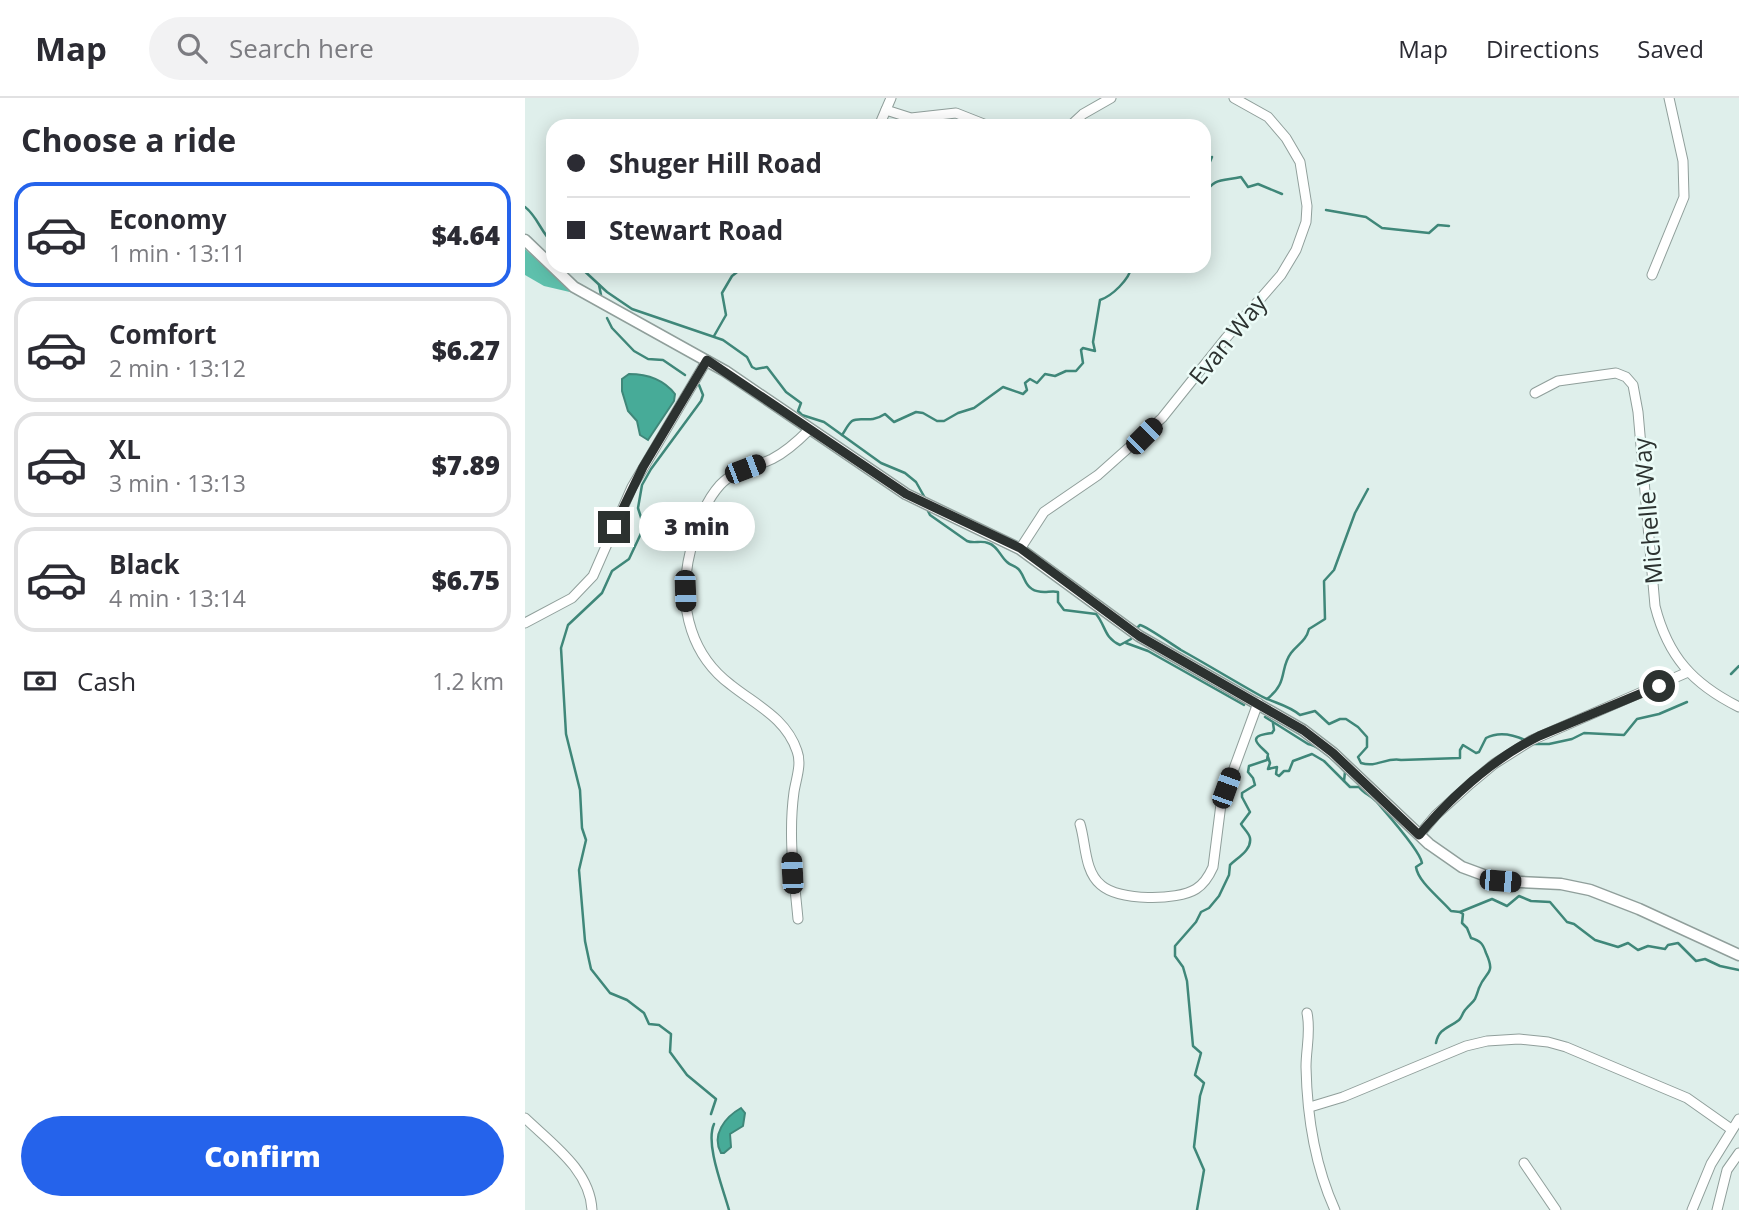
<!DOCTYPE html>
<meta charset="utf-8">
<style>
:root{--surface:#fff;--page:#f2f2f3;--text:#2b2b33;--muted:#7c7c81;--line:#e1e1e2;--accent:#2563eb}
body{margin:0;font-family:"Open Sans",sans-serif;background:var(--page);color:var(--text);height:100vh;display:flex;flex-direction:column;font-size:26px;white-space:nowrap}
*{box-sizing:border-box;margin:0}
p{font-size:23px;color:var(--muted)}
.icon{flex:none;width:38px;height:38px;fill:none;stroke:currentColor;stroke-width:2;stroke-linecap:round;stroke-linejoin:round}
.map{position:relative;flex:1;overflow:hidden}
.drawer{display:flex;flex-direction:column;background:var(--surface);width:525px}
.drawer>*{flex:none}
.hud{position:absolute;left:21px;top:21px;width:665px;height:154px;border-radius:21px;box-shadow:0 4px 18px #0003;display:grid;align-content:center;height:154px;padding:0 21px;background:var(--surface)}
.end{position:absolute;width:32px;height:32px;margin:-16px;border:9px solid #2c3230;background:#fff;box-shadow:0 0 0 4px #fff}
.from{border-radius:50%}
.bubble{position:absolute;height:49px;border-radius:24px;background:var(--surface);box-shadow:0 4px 18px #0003;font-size:23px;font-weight:800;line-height:49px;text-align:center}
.car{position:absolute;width:21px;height:42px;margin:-21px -10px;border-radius:9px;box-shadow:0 0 5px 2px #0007;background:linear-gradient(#222 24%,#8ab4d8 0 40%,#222 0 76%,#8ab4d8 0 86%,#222 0)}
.hud b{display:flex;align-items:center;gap:24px;height:66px;font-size:26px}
.hud b+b{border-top:2px solid var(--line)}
.hud i{width:18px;height:18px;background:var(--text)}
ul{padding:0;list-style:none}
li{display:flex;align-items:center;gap:21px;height:105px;margin:0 14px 10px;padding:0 7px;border:4px solid var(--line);border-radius:21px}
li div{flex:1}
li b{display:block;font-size:26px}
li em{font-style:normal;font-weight:800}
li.selected{border-color:var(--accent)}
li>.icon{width:63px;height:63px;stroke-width:1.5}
h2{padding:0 21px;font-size:32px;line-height:84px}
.pay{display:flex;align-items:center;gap:18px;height:77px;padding:0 21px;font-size:26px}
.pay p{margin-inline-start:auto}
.cta{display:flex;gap:14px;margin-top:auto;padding:14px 21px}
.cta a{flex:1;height:80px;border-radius:42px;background:var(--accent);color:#fff;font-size:28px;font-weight:800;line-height:80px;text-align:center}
header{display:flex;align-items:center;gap:42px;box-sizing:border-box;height:98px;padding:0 35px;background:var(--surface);border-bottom:2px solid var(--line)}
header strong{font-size:33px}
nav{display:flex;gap:38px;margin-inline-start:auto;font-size:24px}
.search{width:490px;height:63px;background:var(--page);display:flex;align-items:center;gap:18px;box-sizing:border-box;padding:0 24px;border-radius:38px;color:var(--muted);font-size:26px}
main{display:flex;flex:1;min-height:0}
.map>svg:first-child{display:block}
.forest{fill:#5ec0ac}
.water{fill:#47ab98;stroke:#3f8779;stroke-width:2}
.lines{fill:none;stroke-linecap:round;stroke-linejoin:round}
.stream{stroke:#3f8779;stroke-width:2.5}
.minor-casing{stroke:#909f9b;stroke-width:11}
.major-casing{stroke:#909f9b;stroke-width:13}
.minor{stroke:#fff;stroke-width:9}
.major{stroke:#fff;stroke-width:10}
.route{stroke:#2c3230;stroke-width:9}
.labels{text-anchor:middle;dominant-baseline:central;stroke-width:5;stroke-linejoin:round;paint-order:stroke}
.street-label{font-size:24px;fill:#2c3230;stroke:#ecfcf8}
</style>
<header>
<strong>Map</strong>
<div class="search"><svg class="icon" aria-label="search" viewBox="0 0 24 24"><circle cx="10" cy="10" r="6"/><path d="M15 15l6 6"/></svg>Search here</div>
<nav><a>Map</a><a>Directions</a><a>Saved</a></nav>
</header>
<main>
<section class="drawer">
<h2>Choose a ride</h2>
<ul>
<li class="selected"><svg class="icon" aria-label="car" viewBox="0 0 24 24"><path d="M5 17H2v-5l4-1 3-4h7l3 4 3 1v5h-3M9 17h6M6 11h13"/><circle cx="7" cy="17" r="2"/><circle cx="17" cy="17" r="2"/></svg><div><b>Economy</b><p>1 min · 13:11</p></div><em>$4.64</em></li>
<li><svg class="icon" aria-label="car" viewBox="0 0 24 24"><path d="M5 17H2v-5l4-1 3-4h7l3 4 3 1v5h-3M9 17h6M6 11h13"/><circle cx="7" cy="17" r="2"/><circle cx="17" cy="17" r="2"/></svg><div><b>Comfort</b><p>2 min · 13:12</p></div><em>$6.27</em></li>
<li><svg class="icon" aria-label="car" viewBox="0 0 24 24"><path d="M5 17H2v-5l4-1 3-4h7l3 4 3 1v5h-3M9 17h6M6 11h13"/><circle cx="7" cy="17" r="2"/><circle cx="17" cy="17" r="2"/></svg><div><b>XL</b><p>3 min · 13:13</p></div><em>$7.89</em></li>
<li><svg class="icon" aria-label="car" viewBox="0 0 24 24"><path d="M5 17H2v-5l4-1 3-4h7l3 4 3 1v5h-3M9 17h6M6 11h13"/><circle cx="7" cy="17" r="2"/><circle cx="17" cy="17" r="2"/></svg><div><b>Black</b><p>4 min · 13:14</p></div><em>$6.75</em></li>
</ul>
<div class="pay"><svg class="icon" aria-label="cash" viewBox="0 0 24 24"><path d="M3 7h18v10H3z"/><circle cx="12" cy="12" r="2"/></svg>Cash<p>1.2 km</p></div>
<div class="cta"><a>Confirm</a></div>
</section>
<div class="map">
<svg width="1214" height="1112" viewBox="0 0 1214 1112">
<rect width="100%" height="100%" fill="#dfefeb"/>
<!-- forest -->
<polygon class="forest" points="0,151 49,195 19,188 0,177"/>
<!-- water -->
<g class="water">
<path d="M104,276c18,0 35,6 46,20l-1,7 -26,39 -8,-5 -3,-14 -9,-10 -6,-20v-12z"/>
<path d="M216,1010l4,5 -2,13 -13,8 1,13 -7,6h-3c-10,-18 4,-36 20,-45z"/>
</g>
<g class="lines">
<!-- stream -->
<g class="stream">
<polyline points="679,70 684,66 687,59"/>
<path d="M679,97c10,-18 19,-14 37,-18l7,10 10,-3 24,10"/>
<path d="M0,109c13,10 16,26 28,36"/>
<polyline points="801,112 841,119 857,130 904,135 913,127 924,128"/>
<polyline points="54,168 82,194 107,211 198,242 222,259 227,269 231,271 242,269 261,294 276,305 273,313 277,317 299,324 356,365 380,375 391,384 400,400"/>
<polyline points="74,187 76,197"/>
<polyline points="82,220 87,230 109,253 123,261 138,262 160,277"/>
<polyline points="189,238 201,217 197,195 207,178 220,168"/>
<polyline points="174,287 178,297 176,303 126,371 117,387 113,410 119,429 104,461 87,473 77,495 43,527 36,550 41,636 55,692 57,730 61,742 54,772 60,843 64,862 66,871 85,895 102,902 119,915 124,926 134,927 146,936 145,954 162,977 191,1001 186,1016"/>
<path d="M317,337c3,-4 6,-11 10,-14 8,-5 18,3 33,-7l9,8 22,-10 7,1 14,8h7l14,-8 16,-5 29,-21 20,7 4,-4 -2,-7 5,-4 7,4 8,-9 10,2 11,-5h10l7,-8 -2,-13 2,-2 12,3 -2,-9 7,-42c12,-4 29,-20 32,-34"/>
<path d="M403,413l2,4 37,26c7,3 14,-1 21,2 10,3 12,13 19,19 4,4 10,4 13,9 5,7 5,14 12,18 9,6 18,1 26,3v10l6,8 32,4c10,12 8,24 24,31l11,-6"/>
<path d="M612,530l3,-3c6,1 33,20 41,25 27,15 53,31 80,46 13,7 27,9 39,19l15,-4 14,13 11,-5h6l12,8 9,10v10l-9,10 3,6c16,5 25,-6 40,-3l59,-2v-8l3,-5 13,8 3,-1 7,-14c13,-7 26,-4 39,2"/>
<polyline points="601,545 623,553 719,607"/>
<polyline points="1206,576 1214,568"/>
<path d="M742,601c22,-17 12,-30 24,-46 7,-9 15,-12 18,-24l16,-10 -1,-38 10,-11 21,-57 13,-24"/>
<path d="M740,619l43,27c14,3 28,18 37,28l-1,9"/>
<polyline points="1005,646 1024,646 1047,641 1059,635 1099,637 1112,621 1134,616 1162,604"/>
<path d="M743,659l2,6 -2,6 9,-2 -1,7 3,2 5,-5h5l4,-10 19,-7 12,7 26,26h9c4,6 11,8 17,14 10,12 44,49 46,62l-6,4c2,15 24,31 35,44l9,1 32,-13 15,7 12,-10 12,5 19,1 17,20 7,2 21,16 23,7 10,-4 10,7 10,-4 17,3 3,-4 10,-2 18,18 9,-2 15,7 19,4"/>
<path d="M911,945c3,-15 13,-15 23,-23 3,-3 3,-6 6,-10 11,-12 9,-7 14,-22 7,-18 17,-13 7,-35 -3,-9 -5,-12 -15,-15l-4,-10 -5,-5 1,-9 -3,-2"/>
<path d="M189,1026c-9,20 9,64 15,86"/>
<path d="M672,1112l7,-40 -10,-23 6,-51 4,-13 -9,-8 6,-22 -8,-7 -6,-65 -4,-14 -8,-11v-10l21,-24 5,-10 8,-4 10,-12 10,-21 1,-10c7,-7 22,-15 20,-27 -1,-5 -7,-10 -9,-14l9,-12 -8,-15v-4l13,-8 -2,-7 -5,-6 1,-6 18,-6 1,-6c-7,-8 -25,-18 4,-21l2,-3 -1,-7"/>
</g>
<defs>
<g id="minor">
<polyline points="361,12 386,20 431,15 464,28"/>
<polyline points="354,28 366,0"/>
<polyline points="545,28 558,16 586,0"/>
<polyline points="1127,177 1159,99 1158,63 1144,0"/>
<path d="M1010,295l23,-12 58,-8 10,4 7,8 5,27 17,194c13,51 38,78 84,101"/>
<polyline points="495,451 519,414 573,377 637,320 701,240 756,177 771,152 781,124 782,108 775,64 761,40 743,19 709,0"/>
<polyline points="0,525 47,500 68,478 107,389 182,262"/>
<path d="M555,726c6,19 4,47 21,61 18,16 76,16 95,4 8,-5 13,-13 17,-22l8,-63 37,-101"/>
<polyline points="894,737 911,717 945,686 969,666 1007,642 1163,574"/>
<path d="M273,821c-4,-43 -10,-83 -4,-127 2,-13 8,-28 3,-41 -11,-33 -41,-46 -66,-66 -39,-29 -52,-76 -43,-123 5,-26 14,-57 32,-77 14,-15 35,-18 52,-26 14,-7 26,-18 37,-29"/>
<path d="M782,915c4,19 -1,35 -1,54 1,48 9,99 29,143"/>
<polyline points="785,1009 818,999 941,948 962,943 994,941 1023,944 1041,949 1162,1000 1206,1031"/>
<path d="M0,1020c27,26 65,52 67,92"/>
<polyline points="999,1065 1031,1112"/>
<polyline points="1167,1112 1186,1066 1214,1021"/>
<polyline points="1192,1112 1202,1072 1214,1055"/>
</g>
<polyline id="major" points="0,142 49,189 200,273 381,396 495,451 614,538 778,632 808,655 904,746 937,769 975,783 1036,786 1065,792 1114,811 1214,857"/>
</defs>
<!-- minor casing -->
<use href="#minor" class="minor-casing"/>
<!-- major casing -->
<use href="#major" class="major-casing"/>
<!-- minor -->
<use href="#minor" class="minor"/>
<!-- major -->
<use href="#major" class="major"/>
</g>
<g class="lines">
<!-- route -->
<path class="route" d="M89,429l29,-60 64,-107 199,134 114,54 119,88 164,94 30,23 86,82c33,-39 74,-76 120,-99l120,-50"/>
</g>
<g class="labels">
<!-- street labels -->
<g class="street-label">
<text transform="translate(702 241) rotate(-51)">Evan Way</text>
<text transform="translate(1122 413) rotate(-95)">Michelle Way</text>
</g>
</g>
</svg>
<i class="end from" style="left:1134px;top:588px"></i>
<i class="end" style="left:89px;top:429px"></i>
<div class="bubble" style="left:114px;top:404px;width:116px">3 min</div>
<i class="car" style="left:619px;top:338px;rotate:45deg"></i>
<i class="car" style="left:220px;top:371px;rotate:69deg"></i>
<i class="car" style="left:160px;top:493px;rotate:178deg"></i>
<i class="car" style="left:701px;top:690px;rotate:20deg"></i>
<i class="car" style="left:267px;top:775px;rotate:357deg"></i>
<i class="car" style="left:975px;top:783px;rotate:95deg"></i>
<div class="hud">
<b><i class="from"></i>Shuger Hill Road</b>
<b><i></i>Stewart Road</b>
</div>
</div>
</main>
